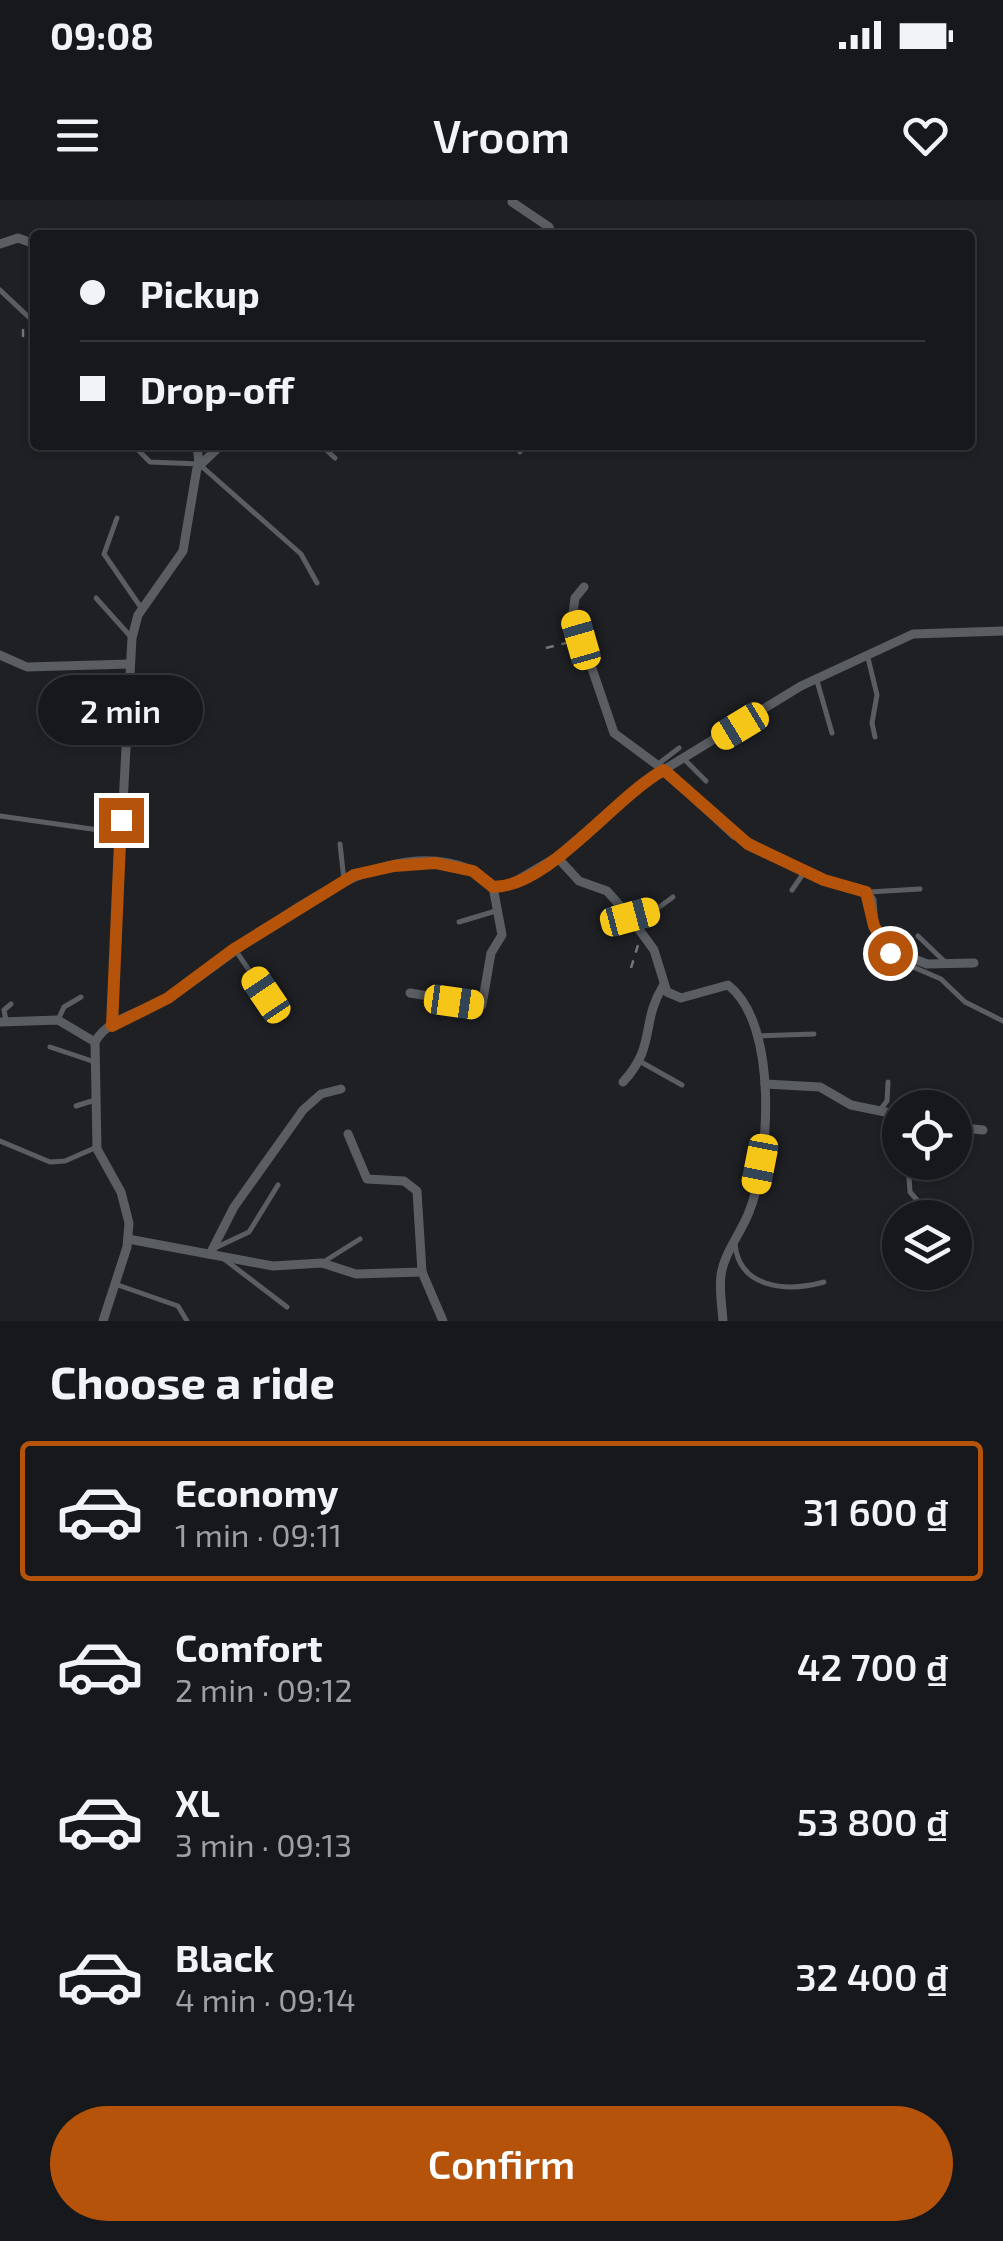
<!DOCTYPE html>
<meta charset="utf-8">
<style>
:root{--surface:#16181b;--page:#1f2124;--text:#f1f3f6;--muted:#9ea0a3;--line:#35373a;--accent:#b45309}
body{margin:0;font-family:"Exo 2",sans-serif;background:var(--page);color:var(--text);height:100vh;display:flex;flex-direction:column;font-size:38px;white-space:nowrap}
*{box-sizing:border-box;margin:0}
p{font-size:32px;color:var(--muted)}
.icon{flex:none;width:55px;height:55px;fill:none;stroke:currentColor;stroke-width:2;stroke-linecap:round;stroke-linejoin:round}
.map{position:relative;height:1121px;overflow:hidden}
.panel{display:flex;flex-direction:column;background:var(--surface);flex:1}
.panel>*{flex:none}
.banner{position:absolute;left:30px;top:30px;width:945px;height:220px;border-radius:10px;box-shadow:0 2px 8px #0004,0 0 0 2px var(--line);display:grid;align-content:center;height:220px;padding:0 50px;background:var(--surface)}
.buttons{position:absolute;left:882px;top:890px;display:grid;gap:20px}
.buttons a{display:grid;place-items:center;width:90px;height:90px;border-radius:50%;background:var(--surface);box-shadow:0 2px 8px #0004,0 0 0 2px var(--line);font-size:50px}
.end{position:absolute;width:45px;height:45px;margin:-22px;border:12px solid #b45309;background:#fff;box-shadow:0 0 0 5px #fff}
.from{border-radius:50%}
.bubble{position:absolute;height:70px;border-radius:35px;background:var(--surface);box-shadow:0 2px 8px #0004,0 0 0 2px var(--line);font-size:32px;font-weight:600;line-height:70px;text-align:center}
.car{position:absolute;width:30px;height:60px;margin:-30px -15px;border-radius:12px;box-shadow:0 0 8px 2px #0007;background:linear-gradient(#f5c518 24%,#345 0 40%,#f5c518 0 76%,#345 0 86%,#f5c518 0)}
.banner b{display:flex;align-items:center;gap:35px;height:95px;font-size:38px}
.banner b+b{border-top:2px solid var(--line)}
.banner i{width:25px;height:25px;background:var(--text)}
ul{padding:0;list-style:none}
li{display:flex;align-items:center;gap:30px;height:140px;margin:0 20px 15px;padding:0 30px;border:5px solid transparent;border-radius:10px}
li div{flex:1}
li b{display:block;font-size:38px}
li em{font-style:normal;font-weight:600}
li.current{border-color:var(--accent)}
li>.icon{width:90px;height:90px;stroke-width:1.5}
h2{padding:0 50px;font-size:45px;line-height:120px}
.action{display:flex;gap:20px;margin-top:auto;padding:20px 50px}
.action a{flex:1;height:115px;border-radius:60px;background:var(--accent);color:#fff;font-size:40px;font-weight:600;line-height:115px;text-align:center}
.status{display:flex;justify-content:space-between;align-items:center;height:70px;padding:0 50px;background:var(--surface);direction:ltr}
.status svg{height:28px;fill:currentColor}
header{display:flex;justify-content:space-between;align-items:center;height:130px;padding:0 50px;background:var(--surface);font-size:45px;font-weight:600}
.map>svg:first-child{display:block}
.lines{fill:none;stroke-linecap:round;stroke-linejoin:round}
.path{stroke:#737579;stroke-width:2.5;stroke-dasharray:8 8;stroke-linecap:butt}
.lane{stroke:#5a5d62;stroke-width:5}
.street{stroke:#5a5d62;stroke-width:9}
.route{stroke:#b45309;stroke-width:12}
</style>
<div class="status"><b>09:08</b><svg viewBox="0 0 49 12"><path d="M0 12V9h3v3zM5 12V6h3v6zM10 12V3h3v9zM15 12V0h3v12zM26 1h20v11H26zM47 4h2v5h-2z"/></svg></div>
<header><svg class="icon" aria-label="menu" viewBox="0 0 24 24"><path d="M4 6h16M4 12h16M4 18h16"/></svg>Vroom<svg class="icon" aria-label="heart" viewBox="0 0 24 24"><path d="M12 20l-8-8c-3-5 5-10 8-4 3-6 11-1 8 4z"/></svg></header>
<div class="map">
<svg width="1003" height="1121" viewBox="0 0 1003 1121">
<rect width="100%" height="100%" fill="#1e2024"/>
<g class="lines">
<!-- path -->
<g class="path">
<polyline points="23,137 23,125"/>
<polyline points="546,448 574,441"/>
<polyline points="631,768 638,745"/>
</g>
<!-- lane -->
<g class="lane">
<polyline points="0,90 35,123"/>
<polyline points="133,245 150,262 199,264 301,354 317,383"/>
<polyline points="321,245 335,258"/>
<polyline points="517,245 520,252"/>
<polyline points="117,318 104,354 142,409"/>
<polyline points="96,398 131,437"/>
<polyline points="868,458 877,495 872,523 875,537"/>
<polyline points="817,481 832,533"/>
<polyline points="684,559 706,581"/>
<polyline points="657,565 679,548"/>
<polyline points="0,616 120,633"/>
<polyline points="340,644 344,680"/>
<polyline points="792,690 805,671"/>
<polyline points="869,692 920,689"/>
<polyline points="630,717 654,711 673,697"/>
<polyline points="459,722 499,710"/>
<polyline points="918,736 944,761"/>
<polyline points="886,746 897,760 941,779 965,802 1003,821"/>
<polyline points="236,751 266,795"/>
<polyline points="6,820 4,810 11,804"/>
<polyline points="58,820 64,807 81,797"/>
<polyline points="758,836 814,834"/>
<polyline points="50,847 95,862"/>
<polyline points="641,862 682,885"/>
<polyline points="76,906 95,900"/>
<polyline points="880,910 887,901 888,882"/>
<polyline points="0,941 50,962 65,961 97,947"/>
<polyline points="908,962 910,992 933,1018"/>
<path d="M735,1044c4,45 53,48 89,38"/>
<polyline points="217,1047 249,1032 278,985"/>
<polyline points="224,1059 287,1107"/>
<polyline points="325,1061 360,1039"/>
<polyline points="115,1084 178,1106 187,1121"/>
</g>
<!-- street -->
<g class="street">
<polyline points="512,2 549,27 552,35"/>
<polyline points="0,44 18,38 35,44"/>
<polyline points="197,245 199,264"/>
<polyline points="584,387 575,398 573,413 614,533 664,570 734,635 824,680 866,692 872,700 874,726 894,751 927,764 974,763"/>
<polyline points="0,455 27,467 130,464"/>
<path d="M557,657l22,24 28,10 23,26 24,33 13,42 14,6 47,-13c51,39 42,175 21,227 -8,21 -25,41 -28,63 -2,15 1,31 2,46"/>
<polyline points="410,793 482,805 491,753 502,735 493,687"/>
<polyline points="0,822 58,820 95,842"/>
<polyline points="111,825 132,438 138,415 183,351 197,268 221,245"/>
<path d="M623,882c34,-37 17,-58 40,-96"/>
<polyline points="765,884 820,887 851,905 900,915"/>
<polyline points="955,927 983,930"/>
<polyline points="348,934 367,979 404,981 417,991 422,1072 443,1121"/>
<polyline points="128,1039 273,1066 322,1063 356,1074 422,1072"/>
<polyline points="210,1054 234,1007 303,910 321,894 341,889"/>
<path d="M103,1121l24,-74 2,-24 -8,-31 -24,-43 -2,-107c13,-25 53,-31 76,-46 76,-48 200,-168 298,-127 9,5 16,12 24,18l18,-3 46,-27 87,-75 157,-96 112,-52 90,-3"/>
</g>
</g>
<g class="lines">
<!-- route -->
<path class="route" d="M121,620l-9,206 56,-28 66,-49 120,-74 40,-9 41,-3 38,8 20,16c56,0 122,-91 171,-117l84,74 76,36 42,12 8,34 16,27"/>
</g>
</svg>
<div class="buttons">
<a><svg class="icon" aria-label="locate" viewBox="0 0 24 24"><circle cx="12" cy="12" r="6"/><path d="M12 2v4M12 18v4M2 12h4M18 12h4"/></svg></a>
<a><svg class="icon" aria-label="layers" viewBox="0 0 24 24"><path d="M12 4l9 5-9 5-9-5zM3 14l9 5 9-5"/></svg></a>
</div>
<i class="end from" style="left:890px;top:753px"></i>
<i class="end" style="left:121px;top:620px"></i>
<div class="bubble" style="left:38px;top:475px;width:165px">2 min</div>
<i class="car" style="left:581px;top:440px;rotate:344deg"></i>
<i class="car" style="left:740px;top:526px;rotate:239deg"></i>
<i class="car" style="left:630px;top:717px;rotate:75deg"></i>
<i class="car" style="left:266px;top:795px;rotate:326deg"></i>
<i class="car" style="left:454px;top:802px;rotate:98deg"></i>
<i class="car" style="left:760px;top:964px;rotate:191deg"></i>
<div class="banner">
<b><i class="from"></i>Pickup</b>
<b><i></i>Drop-off</b>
</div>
</div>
<section class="panel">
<h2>Choose a ride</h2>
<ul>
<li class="current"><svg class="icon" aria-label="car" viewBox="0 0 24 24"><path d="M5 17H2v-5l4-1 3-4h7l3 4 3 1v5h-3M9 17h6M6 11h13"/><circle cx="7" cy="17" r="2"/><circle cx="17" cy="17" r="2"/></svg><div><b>Economy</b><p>1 min · 09:11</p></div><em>31 600 ₫</em></li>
<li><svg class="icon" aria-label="car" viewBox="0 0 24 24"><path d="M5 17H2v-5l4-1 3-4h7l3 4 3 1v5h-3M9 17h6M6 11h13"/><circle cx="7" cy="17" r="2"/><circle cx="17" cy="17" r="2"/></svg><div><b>Comfort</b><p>2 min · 09:12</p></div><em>42 700 ₫</em></li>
<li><svg class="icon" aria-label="car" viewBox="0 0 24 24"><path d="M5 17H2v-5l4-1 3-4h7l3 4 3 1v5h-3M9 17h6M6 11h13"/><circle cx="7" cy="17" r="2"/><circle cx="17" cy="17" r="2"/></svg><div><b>XL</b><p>3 min · 09:13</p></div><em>53 800 ₫</em></li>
<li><svg class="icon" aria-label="car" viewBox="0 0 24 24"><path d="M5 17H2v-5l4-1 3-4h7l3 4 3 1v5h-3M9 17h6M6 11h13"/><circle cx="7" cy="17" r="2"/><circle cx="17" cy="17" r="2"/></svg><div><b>Black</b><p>4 min · 09:14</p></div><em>32 400 ₫</em></li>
</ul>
<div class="action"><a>Confirm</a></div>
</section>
